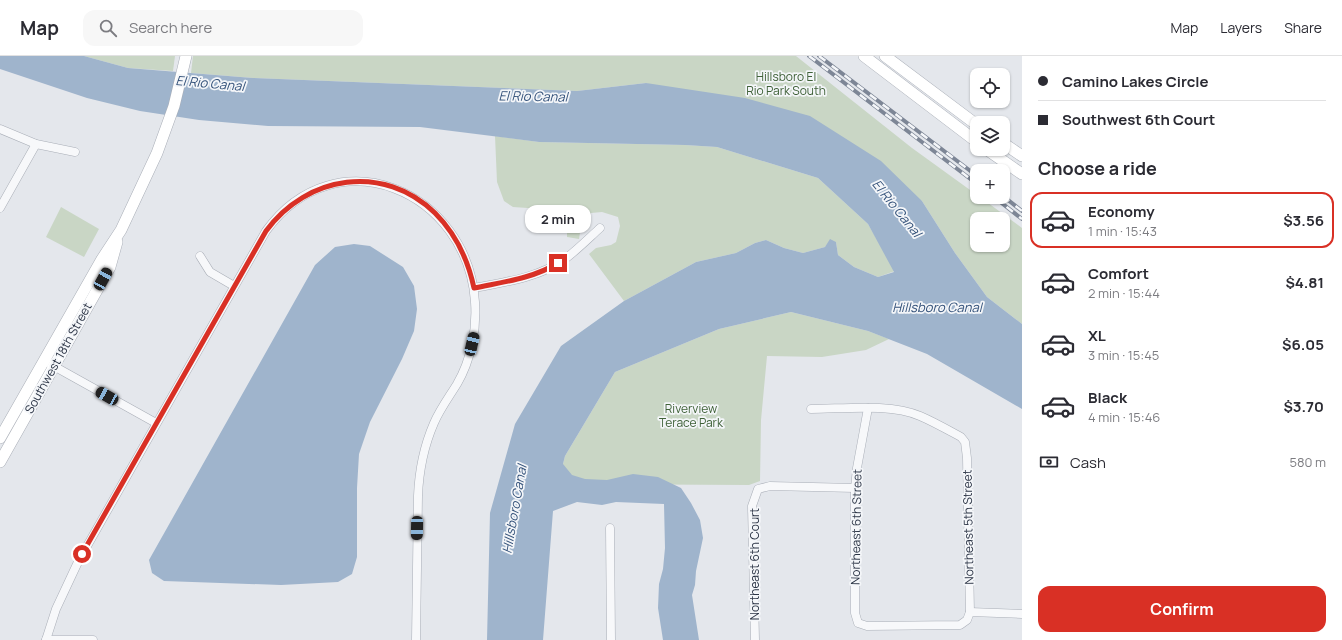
<!DOCTYPE html>
<meta charset="utf-8">
<style>
:root{--surface:#fff;--page:#f7f7f7;--text:#2b2b33;--muted:#7c7c81;--line:#e1e1e2;--accent:#d93025}
body{margin:0;font-family:Manrope,sans-serif;background:var(--page);color:var(--text);height:100vh;display:flex;flex-direction:column;font-size:15px;white-space:nowrap}
*{box-sizing:border-box;margin:0}
p{font-size:13px;color:var(--muted)}
.icon{flex:none;width:22px;height:22px;fill:none;stroke:currentColor;stroke-width:2;stroke-linecap:round;stroke-linejoin:round}
.map{position:relative;flex:1;overflow:hidden}
.details{display:flex;flex-direction:column;background:var(--surface);width:320px}
.details>*{flex:none}
.hud{display:grid;align-content:center;height:88px;padding:0 16px;background:var(--surface)}
.tools{position:absolute;left:970px;top:12px;display:grid;gap:8px}
.tools a{display:grid;place-items:center;width:40px;height:40px;border-radius:8px;background:var(--surface);box-shadow:0 1px 3px #0004;font-size:20px}
.end{position:absolute;width:18px;height:18px;margin:-9px;border:5px solid #d93025;background:#fff;box-shadow:0 0 0 2px #fff}
.from{border-radius:50%}
.bubble{position:absolute;height:28px;border-radius:12px;background:var(--surface);box-shadow:0 1px 3px #0004;font-size:13px;font-weight:700;line-height:28px;text-align:center}
.car{position:absolute;width:12px;height:24px;margin:-12px -6px;border-radius:5px;box-shadow:0 0 3px 1px #0007;background:linear-gradient(#222 24%,#8ab4d8 0 40%,#222 0 76%,#8ab4d8 0 86%,#222 0)}
.hud b{display:flex;align-items:center;gap:14px;height:38px;font-size:15px}
.hud b+b{border-top:1px solid var(--line)}
.hud i{width:10px;height:10px;background:var(--text)}
ul{padding:0;list-style:none}
li{display:flex;align-items:center;gap:12px;height:56px;margin:0 8px 6px;padding:0 8px;border:2px solid transparent;border-radius:12px}
li div{flex:1}
li b{display:block;font-size:15px}
li em{font-style:normal;font-weight:700}
li.on{border-color:var(--accent)}
li>.icon{width:36px;height:36px;stroke-width:1.5}
h2{padding:0 16px;font-size:18px;line-height:48px}
.pay{display:flex;align-items:center;gap:10px;height:44px;padding:0 16px;font-size:15px}
.pay p{margin-inline-start:auto}
.primary-button{display:flex;gap:8px;margin-top:auto;padding:8px 16px}
.primary-button a{flex:1;height:46px;border-radius:12px;background:var(--accent);color:#fff;font-size:16px;font-weight:700;line-height:46px;text-align:center}
header{display:flex;align-items:center;gap:24px;box-sizing:border-box;height:56px;padding:0 20px;background:var(--surface);border-bottom:1px solid var(--line)}
header strong{font-size:19px}
nav{display:flex;gap:22px;margin-inline-start:auto;font-size:14px}
.search{width:280px;height:36px;background:var(--page);display:flex;align-items:center;gap:10px;box-sizing:border-box;padding:0 14px;border-radius:12px;color:var(--muted);font-size:15px}
main{display:flex;flex:1;min-height:0}
.map>svg:first-child{display:block}
.green{fill:#c9d6c5;fill-rule:evenodd}
.water{fill:#9fb4cc}
.lines{fill:none;stroke-linecap:round;stroke-linejoin:round}
.street-casing{stroke:#a9aeb7;stroke-width:9}
.secondary-casing{stroke:#a9aeb7;stroke-width:12}
.street{stroke:#f7f8fa;stroke-width:8}
.secondary{stroke:#fff;stroke-width:11}
.rail-casing{stroke:#7d8696;stroke-width:4}
.rail{stroke:#f4f6f9;stroke-width:2.5;stroke-dasharray:8;stroke-linecap:butt}
.route{stroke:#d93025;stroke-width:5}
.labels{text-anchor:middle;dominant-baseline:central;stroke-width:3.5;stroke-linejoin:round;paint-order:stroke}
.park-label{font-size:12px;fill:#3f6138;stroke:#f4f6f9}
.street-label{font-size:12px;fill:#2b3445;stroke:#f4f6f9}
.water-label{font-size:13px;font-style:italic;fill:#34527a;stroke:#f4f6f9}
</style>
<header>
<strong>Map</strong>
<div class="search"><svg class="icon" aria-label="search" viewBox="0 0 24 24"><circle cx="10" cy="10" r="6"/><path d="M15 15l6 6"/></svg>Search here</div>
<nav><a>Map</a><a>Layers</a><a>Share</a></nav>
</header>
<main>
<div class="map">
<svg width="1022" height="584" viewBox="0 0 1022 584">
<rect width="100%" height="100%" fill="#e4e7ec"/>
<!-- green -->
<g class="green">
<polygon points="84,0 175,0 173,15 128,12"/>
<path d="M193,0h603l116,92 65,47v2h3l42,31v96l-35,-27 -32,-44 -33,-52 -276,-118 -69,8 -324,-13 -62,-5zM977,163h26v26h-26z"/>
<polygon points="495,80 539,86 685,89 717,91 818,122 868,168 895,215 878,221 854,211 838,199 836,186 825,191 803,197 784,192 766,184 755,187 736,197 696,206 624,245 589,198 596,192 611,189 616,186 620,170 618,161 602,156 591,157 582,164 579,183 567,181 567,166 560,157 542,153 513,151 504,145 497,126"/>
<polygon points="61,151 99,173 84,201 46,181"/>
<polygon points="791,256 868,275 889,283 866,294 822,301 767,300 761,364 760,425 749,429 558,428 565,400 615,316 719,273"/>
</g>
<!-- water -->
<g class="water">
<polygon points="0,0 84,0 128,12 253,22 577,35 646,27 745,42 810,60 881,105 922,145 955,197 987,241 1022,268 1022,353 927,298 868,275 791,256 719,273 615,316 565,400 563,408 572,419 585,423 607,424 633,418 658,421 681,432 691,447 700,464 703,482 696,515 695,529 692,539 699,584 663,584 658,552 659,528 663,513 665,492 664,448 616,446 602,449 577,446 553,455 543,584 487,584 490,457 515,368 561,290 624,245 696,206 736,197 755,187 766,184 784,192 803,197 825,191 830,183 836,186 838,199 854,211 878,221 894,216 868,168 818,122 717,91 685,89 539,86 420,71 268,70 199,64 140,55 87,42 0,13"/>
<polygon points="354,188 370,190 403,211 414,230 417,253 414,275 402,303 370,366 359,398 357,432 357,501 352,518 338,526 281,529 164,525 152,517 149,504 315,209 335,191"/>
</g>
<g class="lines">
<defs>
<g id="street">
<polyline points="0,73 36,88 75,96"/>
<polyline points="0,152 36,88"/>
<polyline points="200,200 210,216 234,230"/>
<path d="M474,232c31,-6 64,-10 91,-29 12,-9 24,-21 35,-31"/>
<polyline points="50,308 156,367"/>
<polyline points="868,352 857,412 855,432 855,557 858,567 867,570 960,569 967,564 970,556 1022,558"/>
<path d="M811,353c32,0 79,-6 109,7 14,6 28,14 41,21l4,5 2,16 3,154"/>
<polyline points="610,472 611,584"/>
<path d="M46,584l10,-31 22,-47 188,-331c70,-97 202,-40 209,71 2,28 -4,58 -18,82 -8,13 -17,25 -23,39 -10,23 -15,48 -16,73l-2,144"/>
<polyline points="46,584 93,584"/>
<polyline points="755,584 752,450 758,433 770,430 855,432"/>
</g>
<g id="secondary">
<polyline points="864,0 977,86"/>
<polyline points="885,0 977,69"/>
<polyline points="1003,87 1022,100"/>
<polyline points="986,93 1022,118"/>
<polyline points="0,382 102,203 121,174 157,97 174,50 186,0"/>
<polyline points="0,406 110,211 117,186"/>
</g>
</defs>
<!-- street casing -->
<use href="#street" class="street-casing"/>
<!-- secondary casing -->
<use href="#secondary" class="secondary-casing"/>
<!-- street -->
<use href="#street" class="street"/>
<!-- secondary -->
<use href="#secondary" class="secondary"/>
<defs>
<g id="rail">
<polyline points="809,0 977,128"/>
<polyline points="819,0 977,120"/>
<polyline points="1003,140 1022,155"/>
<polyline points="994,141 1022,163"/>
</g>
</defs>
<!-- rail casing -->
<use href="#rail" class="rail-casing"/>
<!-- rail -->
<use href="#rail" class="rail"/>
</g>
<g class="lines">
<!-- route -->
<path class="route" d="M82,498l184,-323c41,-56 118,-68 169,-18 20,20 33,47 39,75 28,-6 58,-9 84,-25"/>
</g>
<g class="labels">
<!-- park labels -->
<g class="park-label">
<text x="786" y="20">Hillsboro El<tspan x="786" dy="14">Rio Park South</tspan></text>
<text x="691" y="352">Riverview<tspan x="691" dy="14">Terace Park</tspan></text>
</g>
<!-- street labels -->
<g class="street-label">
<text transform="translate(58 302) rotate(-61)">Southwest 18th Street</text>
<text transform="translate(856 471) rotate(-89)">Northeast 6th Street</text>
<text transform="translate(968 471) rotate(-91)">Northeast 5th Street</text>
<text transform="translate(754 508) rotate(-90)">Northeast 6th Court</text>
</g>
<!-- water labels -->
<g class="water-label">
<text transform="translate(210 27) rotate(5)">El Rio Canal</text>
<text transform="translate(533 40) rotate(1)">El Rio Canal</text>
<text transform="translate(897 152) rotate(51)">El Rio Canal</text>
<text x="937" y="251">Hillsboro Canal</text>
<text transform="translate(514 453) rotate(-80)">Hillsboro Canal</text>
</g>
</g>
</svg>
<div class="tools">
<a><svg class="icon" aria-label="locate" viewBox="0 0 24 24"><circle cx="12" cy="12" r="6"/><path d="M12 2v4M12 18v4M2 12h4M18 12h4"/></svg></a>
<a><svg class="icon" aria-label="layers" viewBox="0 0 24 24"><path d="M12 4l9 5-9 5-9-5zM3 14l9 5 9-5"/></svg></a>
<a>+</a>
<a>−</a>
</div>
<i class="end from" style="left:82px;top:498px"></i>
<i class="end" style="left:558px;top:207px"></i>
<div class="bubble" style="left:525px;top:149px;width:66px">2 min</div>
<i class="car" style="left:103px;top:223px;rotate:29deg"></i>
<i class="car" style="left:472px;top:288px;rotate:13deg"></i>
<i class="car" style="left:107px;top:340px;rotate:299deg"></i>
<i class="car" style="left:417px;top:472px;rotate:181deg"></i>
</div>
<section class="details">
<div class="hud">
<b><i class="from"></i>Camino Lakes Circle</b>
<b><i></i>Southwest 6th Court</b>
</div>
<h2>Choose a ride</h2>
<ul>
<li class="on"><svg class="icon" aria-label="car" viewBox="0 0 24 24"><path d="M5 17H2v-5l4-1 3-4h7l3 4 3 1v5h-3M9 17h6M6 11h13"/><circle cx="7" cy="17" r="2"/><circle cx="17" cy="17" r="2"/></svg><div><b>Economy</b><p>1 min · 15:43</p></div><em>$3.56</em></li>
<li><svg class="icon" aria-label="car" viewBox="0 0 24 24"><path d="M5 17H2v-5l4-1 3-4h7l3 4 3 1v5h-3M9 17h6M6 11h13"/><circle cx="7" cy="17" r="2"/><circle cx="17" cy="17" r="2"/></svg><div><b>Comfort</b><p>2 min · 15:44</p></div><em>$4.81</em></li>
<li><svg class="icon" aria-label="car" viewBox="0 0 24 24"><path d="M5 17H2v-5l4-1 3-4h7l3 4 3 1v5h-3M9 17h6M6 11h13"/><circle cx="7" cy="17" r="2"/><circle cx="17" cy="17" r="2"/></svg><div><b>XL</b><p>3 min · 15:45</p></div><em>$6.05</em></li>
<li><svg class="icon" aria-label="car" viewBox="0 0 24 24"><path d="M5 17H2v-5l4-1 3-4h7l3 4 3 1v5h-3M9 17h6M6 11h13"/><circle cx="7" cy="17" r="2"/><circle cx="17" cy="17" r="2"/></svg><div><b>Black</b><p>4 min · 15:46</p></div><em>$3.70</em></li>
</ul>
<div class="pay"><svg class="icon" aria-label="cash" viewBox="0 0 24 24"><path d="M3 7h18v10H3z"/><circle cx="12" cy="12" r="2"/></svg>Cash<p>580 m</p></div>
<div class="primary-button"><a>Confirm</a></div>
</section>
</main>
